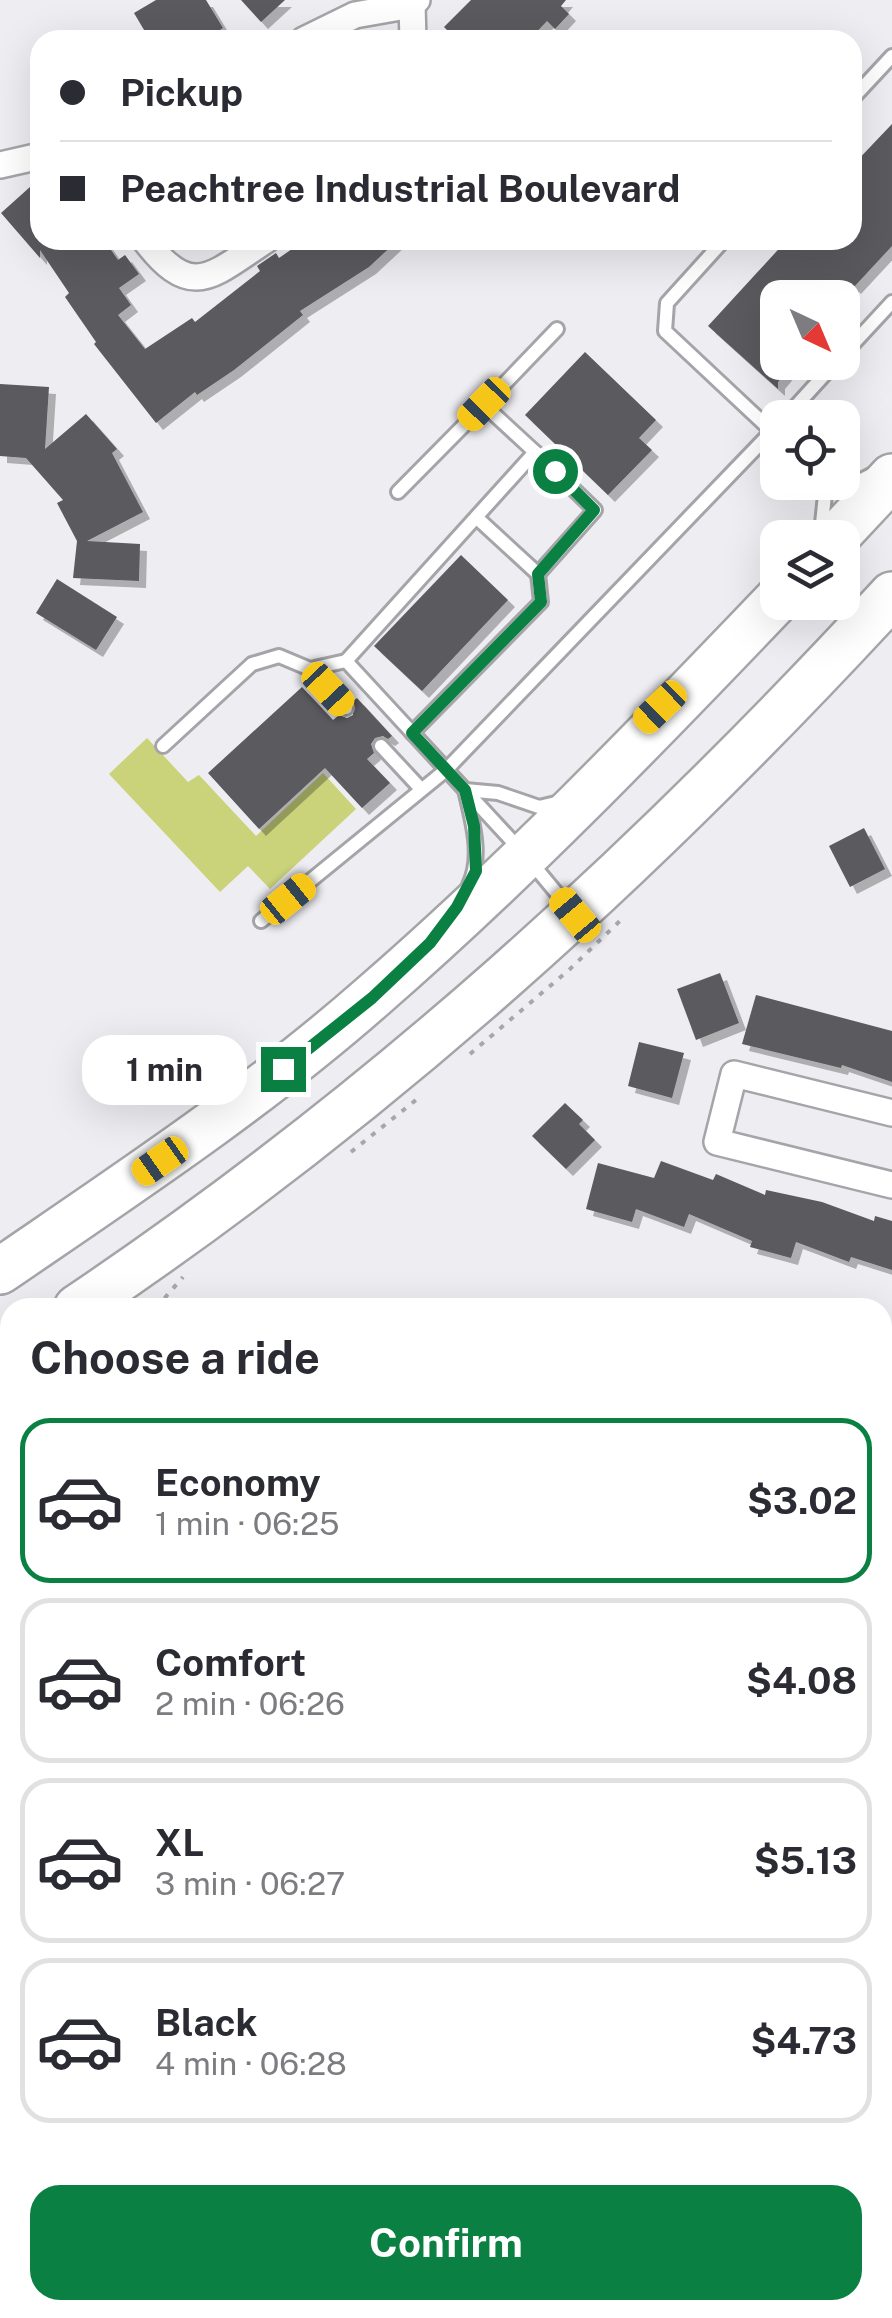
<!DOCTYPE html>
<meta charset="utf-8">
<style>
:root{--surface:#fff;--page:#f7f7f7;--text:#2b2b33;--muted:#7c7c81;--line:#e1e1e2;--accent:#0b8043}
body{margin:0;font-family:"Public Sans",sans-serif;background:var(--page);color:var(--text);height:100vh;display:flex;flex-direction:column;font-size:38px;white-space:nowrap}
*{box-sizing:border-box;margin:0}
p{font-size:32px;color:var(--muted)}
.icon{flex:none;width:55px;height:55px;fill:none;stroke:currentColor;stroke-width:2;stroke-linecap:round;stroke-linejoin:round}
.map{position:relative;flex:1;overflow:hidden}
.sheet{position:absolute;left:0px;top:1298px;width:892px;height:1022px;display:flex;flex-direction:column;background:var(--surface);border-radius:30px 30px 0 0;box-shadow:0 10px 40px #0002}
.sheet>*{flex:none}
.banner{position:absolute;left:30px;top:30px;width:832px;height:220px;border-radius:30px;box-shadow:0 10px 40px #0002;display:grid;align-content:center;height:220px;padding:0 30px;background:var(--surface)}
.needle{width:65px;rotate:136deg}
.controls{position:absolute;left:760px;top:280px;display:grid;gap:20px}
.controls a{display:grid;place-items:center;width:100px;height:100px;border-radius:20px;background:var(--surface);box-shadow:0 10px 40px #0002;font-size:50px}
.end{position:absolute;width:45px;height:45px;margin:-22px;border:12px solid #0b8043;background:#fff;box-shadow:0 0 0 5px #fff}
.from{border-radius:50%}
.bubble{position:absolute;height:70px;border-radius:30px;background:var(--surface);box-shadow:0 10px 40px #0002;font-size:32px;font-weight:700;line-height:70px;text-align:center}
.car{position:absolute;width:30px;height:60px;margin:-30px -15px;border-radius:12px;box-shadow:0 0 8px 2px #0007;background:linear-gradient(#f5c518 24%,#345 0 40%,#f5c518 0 76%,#345 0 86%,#f5c518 0)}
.banner b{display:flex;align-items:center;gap:35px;height:95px;font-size:38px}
.banner b+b{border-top:2px solid var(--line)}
.banner i{width:25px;height:25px;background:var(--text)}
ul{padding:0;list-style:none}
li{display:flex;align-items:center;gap:30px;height:165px;margin:0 20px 15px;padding:0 10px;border:5px solid var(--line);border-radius:30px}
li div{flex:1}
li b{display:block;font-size:38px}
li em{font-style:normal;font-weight:700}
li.on{border-color:var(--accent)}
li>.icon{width:90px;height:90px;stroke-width:1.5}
h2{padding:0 30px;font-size:45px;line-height:120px}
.action{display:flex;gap:20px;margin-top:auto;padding:20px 30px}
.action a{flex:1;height:115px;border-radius:30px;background:var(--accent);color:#fff;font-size:40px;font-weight:700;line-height:115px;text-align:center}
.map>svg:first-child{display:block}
.green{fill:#cad27a}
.building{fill:#5a5a5e;filter:url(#shadow)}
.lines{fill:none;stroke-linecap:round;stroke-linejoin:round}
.lane-casing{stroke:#a5a5a9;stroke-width:18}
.street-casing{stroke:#a5a5a9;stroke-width:30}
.secondary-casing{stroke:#a5a5a9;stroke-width:40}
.highway-casing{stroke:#a5a5a9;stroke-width:50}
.path{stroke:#a7a7aa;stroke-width:4;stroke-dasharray:5 8;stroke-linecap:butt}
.lane{stroke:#fff;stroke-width:12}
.street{stroke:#fff;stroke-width:25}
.secondary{stroke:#fff;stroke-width:35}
.highway{stroke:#fff;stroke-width:45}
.route{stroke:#0b8043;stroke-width:12}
</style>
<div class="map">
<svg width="892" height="2318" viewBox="0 0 892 2318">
<defs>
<filter id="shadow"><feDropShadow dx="7" dy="7" stdDeviation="0" flood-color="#0004"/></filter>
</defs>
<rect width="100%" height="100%" fill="#ededf2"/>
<!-- green -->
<g class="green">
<polygon points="147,738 188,782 199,775 256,836 323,773 356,809 270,889 248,866 220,892 109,774"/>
<polygon points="883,2166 892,2170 892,2318 344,2318 345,2310 882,2310"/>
</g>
<!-- building -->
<g class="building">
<polygon points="156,0 206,0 223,28 204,40 150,40 134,13"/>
<polygon points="241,0 285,0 261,22"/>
<polygon points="471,0 566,0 561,6 569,14 555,29 547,21 529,40 457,40 444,27"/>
<polygon points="892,124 892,246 854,287 852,285 840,298 778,298 778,362 795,362 778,382 778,389 708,326 787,240 852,240 852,166"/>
<polygon points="40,178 40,240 104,240 118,260 125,255 139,274 119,288 131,305 118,315 145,349 192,318 195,322 260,271 257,266 276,253 279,258 305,240 398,240 369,267 300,311 303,315 234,370 197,395 195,392 156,423 94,344 96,342 65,297 69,293 40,250 40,258 1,213"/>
<polygon points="585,352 656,420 639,438 652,450 608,495 525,415"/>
<polygon points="0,384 49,387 45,449 86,414 117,449 112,453 143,512 87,541 140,544 139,581 73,578 77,541 57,503 63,500 26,458 0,456"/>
<polygon points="461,555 508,600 422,691 374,646"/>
<polygon points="57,579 117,617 96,650 36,613"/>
<polygon points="302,687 333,720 339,715 347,718 353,715 353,701 357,698 392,736 388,739 383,736 375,738 371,744 374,753 367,759 390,783 362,808 325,768 259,829 208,773"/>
<polygon points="864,828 885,869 850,887 829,846"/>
<polygon points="720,973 739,1023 696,1040 677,989"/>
<polygon points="756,995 892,1031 892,1082 842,1065 841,1068 742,1044"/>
<polygon points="639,1042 684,1053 672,1098 628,1086"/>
<polygon points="565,1103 583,1120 579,1124 595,1140 566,1169 532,1136"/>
<polygon points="661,1161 713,1180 716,1174 765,1195 766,1190 822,1202 874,1221 875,1216 892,1221 892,1270 851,1257 849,1262 796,1242 791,1258 750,1247 752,1241 689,1214 684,1227 636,1209 632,1222 586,1209 598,1163 654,1178"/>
</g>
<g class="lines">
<defs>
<g id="lane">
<polyline points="852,99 892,56"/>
<polyline points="724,240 667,303 665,331 776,435"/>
<polyline points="842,356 892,302"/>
<polyline points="785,418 836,362"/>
<polyline points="535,452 484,405 557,329"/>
<polyline points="842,480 859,481 873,474"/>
<polyline points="818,482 825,495 821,533"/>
<polyline points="398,492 484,405"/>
<polyline points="476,517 538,574 595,510 535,452 346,661 525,855 569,908"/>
<polyline points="310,669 346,708"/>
<polyline points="412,733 541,602 538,574"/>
<polyline points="163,746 252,664 279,656 310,669 346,661"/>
<polyline points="381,746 421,789"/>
<path d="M469,885c14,-28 3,-65 -4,-95l33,3 41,14 21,-5"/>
<polyline points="261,921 446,770 778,425"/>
<polyline points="0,1553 10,1546"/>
<polyline points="0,1626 10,1629"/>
</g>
<g id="street">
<polyline points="412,5 413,40"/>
<polyline points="304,40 355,15 412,5 417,0"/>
<polyline points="0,165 40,156"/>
<path d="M145,240c47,62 67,35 121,0"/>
<polyline points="892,1113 734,1074 717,1142 892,1185"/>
<polyline points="882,1428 892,1428"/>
<polyline points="882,1890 892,1898"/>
<polyline points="184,2318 188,2310"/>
</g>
<g id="secondary">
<polyline points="0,1713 10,1715"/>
<polyline points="882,2133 892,2138"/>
</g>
<g id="highway">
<polyline points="835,538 892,477"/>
<path d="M0,1271c127,-87 256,-172 372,-274 143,-124 275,-261 406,-398"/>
<path d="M77,1308c305,-205 567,-444 815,-713"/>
<polyline points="0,1360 10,1353"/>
</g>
</defs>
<!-- lane casing -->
<use href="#lane" class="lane-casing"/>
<!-- street casing -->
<use href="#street" class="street-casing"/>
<!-- secondary casing -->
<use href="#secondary" class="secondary-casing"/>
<!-- highway casing -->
<use href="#highway" class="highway-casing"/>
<!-- path -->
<g class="path">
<polyline points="470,1054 570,969 624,917"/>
<polyline points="351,1152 421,1096"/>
<polyline points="156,1308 183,1277"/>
<polyline points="0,1438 10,1429"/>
<polyline points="882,1867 892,1850"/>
<polyline points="882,2168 892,2173"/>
</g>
<!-- lane -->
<use href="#lane" class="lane"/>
<!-- street -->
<use href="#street" class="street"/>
<!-- secondary -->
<use href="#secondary" class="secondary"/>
<!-- highway -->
<use href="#highway" class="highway"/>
</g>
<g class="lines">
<!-- route -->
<polyline class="route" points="283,1069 372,998 430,943 457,907 476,871 474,826 465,790 412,733 541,602 538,574 594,510 555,471"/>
</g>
</svg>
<div class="controls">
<a><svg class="needle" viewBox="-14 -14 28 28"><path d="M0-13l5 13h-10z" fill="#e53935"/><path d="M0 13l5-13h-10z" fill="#7c7c81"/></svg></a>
<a><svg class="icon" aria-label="locate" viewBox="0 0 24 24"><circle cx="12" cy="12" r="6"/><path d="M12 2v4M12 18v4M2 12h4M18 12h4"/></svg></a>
<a><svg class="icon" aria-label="layers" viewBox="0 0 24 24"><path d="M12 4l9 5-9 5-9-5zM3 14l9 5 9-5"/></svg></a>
</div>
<i class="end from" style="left:555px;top:471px"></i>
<i class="end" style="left:283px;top:1069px"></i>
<div class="bubble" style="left:82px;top:1035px;width:165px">1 min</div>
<i class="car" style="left:484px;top:404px;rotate:224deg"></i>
<i class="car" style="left:328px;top:689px;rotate:137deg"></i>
<i class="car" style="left:660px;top:707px;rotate:226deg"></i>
<i class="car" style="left:288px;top:899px;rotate:51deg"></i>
<i class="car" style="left:575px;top:915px;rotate:320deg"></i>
<i class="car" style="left:160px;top:1161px;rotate:235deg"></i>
<div class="banner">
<b><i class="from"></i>Pickup</b>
<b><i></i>Peachtree Industrial Boulevard</b>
</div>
<section class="sheet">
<h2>Choose a ride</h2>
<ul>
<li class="on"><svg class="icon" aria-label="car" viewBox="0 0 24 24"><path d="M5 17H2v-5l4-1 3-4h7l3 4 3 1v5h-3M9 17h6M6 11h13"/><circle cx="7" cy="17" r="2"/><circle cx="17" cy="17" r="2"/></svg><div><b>Economy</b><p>1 min · 06:25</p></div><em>$3.02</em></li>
<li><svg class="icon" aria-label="car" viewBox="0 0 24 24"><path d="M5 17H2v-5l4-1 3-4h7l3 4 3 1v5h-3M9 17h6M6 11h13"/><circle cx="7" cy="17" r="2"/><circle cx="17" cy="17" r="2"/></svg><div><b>Comfort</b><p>2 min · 06:26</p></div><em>$4.08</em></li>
<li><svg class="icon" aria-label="car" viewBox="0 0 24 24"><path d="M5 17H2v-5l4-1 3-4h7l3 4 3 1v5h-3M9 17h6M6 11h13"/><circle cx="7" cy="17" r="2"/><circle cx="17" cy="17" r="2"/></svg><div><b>XL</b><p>3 min · 06:27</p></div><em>$5.13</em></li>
<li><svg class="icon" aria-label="car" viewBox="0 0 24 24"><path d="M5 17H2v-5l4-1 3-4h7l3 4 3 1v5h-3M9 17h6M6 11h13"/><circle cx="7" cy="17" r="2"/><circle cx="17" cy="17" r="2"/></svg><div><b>Black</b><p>4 min · 06:28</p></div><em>$4.73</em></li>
</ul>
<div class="action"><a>Confirm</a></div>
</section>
</div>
